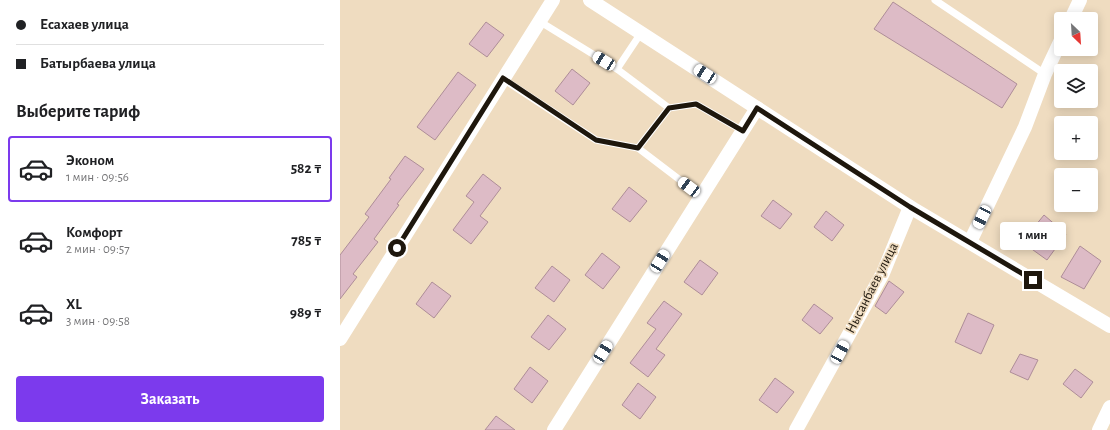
<!DOCTYPE html>
<html lang="ru">
<meta charset="utf-8">
<style>
:root{--surface:#fff;--page:#f6f6f6;--text:#202124;--muted:#757577;--line:#e0e0e0;--accent:#7c3aed}
body{margin:0;font-family:"Alegreya Sans",sans-serif;background:var(--page);color:var(--text);height:100vh;display:flex;flex-direction:column;font-size:15px;white-space:nowrap}
*{box-sizing:border-box;margin:0}
p{font-size:13px;color:var(--muted)}
.icon{flex:none;width:22px;height:22px;fill:none;stroke:currentColor;stroke-width:2;stroke-linecap:round;stroke-linejoin:round}
.map{position:relative;flex:1;overflow:hidden}
.sheet{display:flex;flex-direction:column;background:var(--surface);width:340px}
.sheet>*{flex:none}
.hud{display:grid;align-content:center;height:88px;padding:0 16px;background:var(--surface)}
.needle{width:26px;rotate:155deg}
.tools{position:absolute;left:714px;top:12px;display:grid;gap:8px}
.tools a{display:grid;place-items:center;width:44px;height:44px;border-radius:4px;background:var(--surface);box-shadow:0 2px 10px #0003;font-size:20px}
.end{position:absolute;width:18px;height:18px;margin:-9px;border:5px solid #1e170d;background:#fff;box-shadow:0 0 0 2px #fff}
.from{border-radius:50%}
.bubble{position:absolute;height:28px;border-radius:4px;background:var(--surface);box-shadow:0 2px 10px #0003;font-size:13px;font-weight:600;line-height:28px;text-align:center}
.car{position:absolute;width:12px;height:24px;margin:-12px -6px;border-radius:5px;box-shadow:0 0 3px 1px #0007;background:linear-gradient(#fff 24%,#345 0 40%,#fff 0 76%,#345 0 86%,#fff 0)}
.hud b{display:flex;align-items:center;gap:14px;height:38px;font-size:15px}
.hud b+b{border-top:1px solid var(--line)}
.hud i{width:10px;height:10px;background:var(--text)}
ul{padding:0;list-style:none}
li{display:flex;align-items:center;gap:12px;height:66px;margin:0 8px 6px;padding:0 8px;border:2px solid transparent;border-radius:4px}
li div{flex:1}
li b{display:block;font-size:15px}
li em{font-style:normal;font-weight:600}
li.active{border-color:var(--accent)}
li>.icon{width:36px;height:36px;stroke-width:1.5}
h2{padding:0 16px;font-size:18px;line-height:48px}
.primary-button{display:flex;gap:8px;margin-top:auto;padding:8px 16px}
.primary-button a{flex:1;height:46px;border-radius:4px;background:var(--accent);color:#fff;font-size:16px;font-weight:600;line-height:46px;text-align:center}
main{display:flex;flex:1;min-height:0}
.map>svg:first-child{display:block}
.building{fill:#ddbbc6;stroke:#ae8d98}
.lines{fill:none;stroke-linecap:round;stroke-linejoin:round}
.lane{stroke:#fff;stroke-width:7}
.street{stroke:#fff;stroke-width:14}
.route{stroke:#1e170d;stroke-width:5}
.labels{text-anchor:middle;dominant-baseline:central;stroke-width:3.5;stroke-linejoin:round;paint-order:stroke}
.street-label{font-size:14px;fill:#1e170d;stroke:#efdcc0}
</style>
<main>
<section class="sheet">
<div class="hud">
<b><i class="from"></i>Есахаев улица</b>
<b><i></i>Батырбаева улица</b>
</div>
<h2>Выберите тариф</h2>
<ul>
<li class="active"><svg class="icon" aria-label="car" viewBox="0 0 24 24"><path d="M5 17H2v-5l4-1 3-4h7l3 4 3 1v5h-3M9 17h6M6 11h13"/><circle cx="7" cy="17" r="2"/><circle cx="17" cy="17" r="2"/></svg><div><b>Эконом</b><p>1 мин · 09:56</p></div><em>582 ₸</em></li>
<li><svg class="icon" aria-label="car" viewBox="0 0 24 24"><path d="M5 17H2v-5l4-1 3-4h7l3 4 3 1v5h-3M9 17h6M6 11h13"/><circle cx="7" cy="17" r="2"/><circle cx="17" cy="17" r="2"/></svg><div><b>Комфорт</b><p>2 мин · 09:57</p></div><em>785 ₸</em></li>
<li><svg class="icon" aria-label="car" viewBox="0 0 24 24"><path d="M5 17H2v-5l4-1 3-4h7l3 4 3 1v5h-3M9 17h6M6 11h13"/><circle cx="7" cy="17" r="2"/><circle cx="17" cy="17" r="2"/></svg><div><b>XL</b><p>3 мин · 09:58</p></div><em>989 ₸</em></li>
</ul>
<div class="primary-button"><a>Заказать</a></div>
</section>
<div class="map">
<svg width="770" height="430" viewBox="0 0 770 430">
<rect width="100%" height="100%" fill="#efdcc0"/>
<!-- building -->
<g class="building">
<polygon points="553,2 677,84 662,108 534,29"/>
<polygon points="146,22 164,35 147,57 129,44"/>
<polygon points="232,69 250,83 233,105 215,91"/>
<polygon points="118,72 136,85 95,140 77,127"/>
<polygon points="65,156 84,169 57,204 59,205 34,239 38,242 13,274 17,277 0,299 0,255 29,217 25,214 51,179 49,178"/>
<polygon points="143,174 161,188 140,216 148,222 131,244 113,230 134,202 126,196"/>
<polygon points="289,187 307,201 290,222 272,209"/>
<polygon points="433,200 452,214 440,229 421,216"/>
<polygon points="486,211 504,225 492,241 474,227"/>
<polygon points="704,215 726,234 707,260 682,242"/>
<polygon points="740,246 761,261 744,289 721,277"/>
<polygon points="262,253 280,267 263,289 245,275"/>
<polygon points="360,260 378,273 362,295 344,282"/>
<polygon points="212,266 230,280 214,302 195,288"/>
<polygon points="549,281 564,292 546,314 535,306"/>
<polygon points="92,282 111,296 94,318 76,304"/>
<polygon points="324,301 342,314 316,349 325,355 308,377 290,363 316,329 307,323"/>
<polygon points="474,304 493,318 480,334 462,320"/>
<polygon points="628,313 654,325 641,354 615,342"/>
<polygon points="208,315 226,329 209,350 191,337"/>
<polygon points="680,354 698,360 688,380 670,372"/>
<polygon points="190,367 208,381 192,403 174,389"/>
<polygon points="735,369 753,382 741,398 723,384"/>
<polygon points="435,378 454,392 437,413 419,400"/>
<polygon points="298,383 316,397 300,419 282,405"/>
<polygon points="156,416 175,430 145,430"/>
</g>
<g class="lines">
<!-- lane -->
<g class="lane">
<polyline points="595,0 705,74"/>
<polyline points="199,21 277,69 329,108 356,104 403,131"/>
<polyline points="277,69 301,33"/>
<polyline points="163,79 256,140 298,148 361,196"/>
<polyline points="298,148 329,108"/>
</g>
<!-- street -->
<g class="street">
<polyline points="250,0 570,207 770,326"/>
<polyline points="731,19 740,0"/>
<polyline points="630,242 685,127 705,74 721,40"/>
<polyline points="0,339 213,0"/>
<polyline points="214,430 417,108"/>
<polyline points="456,430 543,273 570,207"/>
<polyline points="759,430 770,407"/>
</g>
</g>
<g class="lines">
<!-- route -->
<polyline class="route" points="57,248 163,78 256,140 298,148 329,108 356,104 403,131 417,108 570,207 693,280"/>
</g>
<g class="labels">
<!-- street labels -->
<g class="street-label">
<text transform="translate(532 288) rotate(-63)">Нысанбаев улица</text>
</g>
</g>
</svg>
<div class="tools">
<a><svg class="needle" viewBox="-14 -14 28 28"><path d="M0-13l5 13h-10z" fill="#e53935"/><path d="M0 13l5-13h-10z" fill="#757577"/></svg></a>
<a><svg class="icon" aria-label="layers" viewBox="0 0 24 24"><path d="M12 4l9 5-9 5-9-5zM3 14l9 5 9-5"/></svg></a>
<a>+</a>
<a>−</a>
</div>
<i class="end from" style="left:57px;top:248px"></i>
<i class="end" style="left:693px;top:280px"></i>
<div class="bubble" style="left:660px;top:222px;width:66px">1 мин</div>
<i class="car" style="left:264px;top:61px;rotate:302deg"></i>
<i class="car" style="left:365px;top:74px;rotate:303deg"></i>
<i class="car" style="left:349px;top:187px;rotate:307deg"></i>
<i class="car" style="left:642px;top:217px;rotate:206deg"></i>
<i class="car" style="left:320px;top:261px;rotate:32deg"></i>
<i class="car" style="left:263px;top:352px;rotate:32deg"></i>
<i class="car" style="left:500px;top:352px;rotate:29deg"></i>
</div>
</main>
